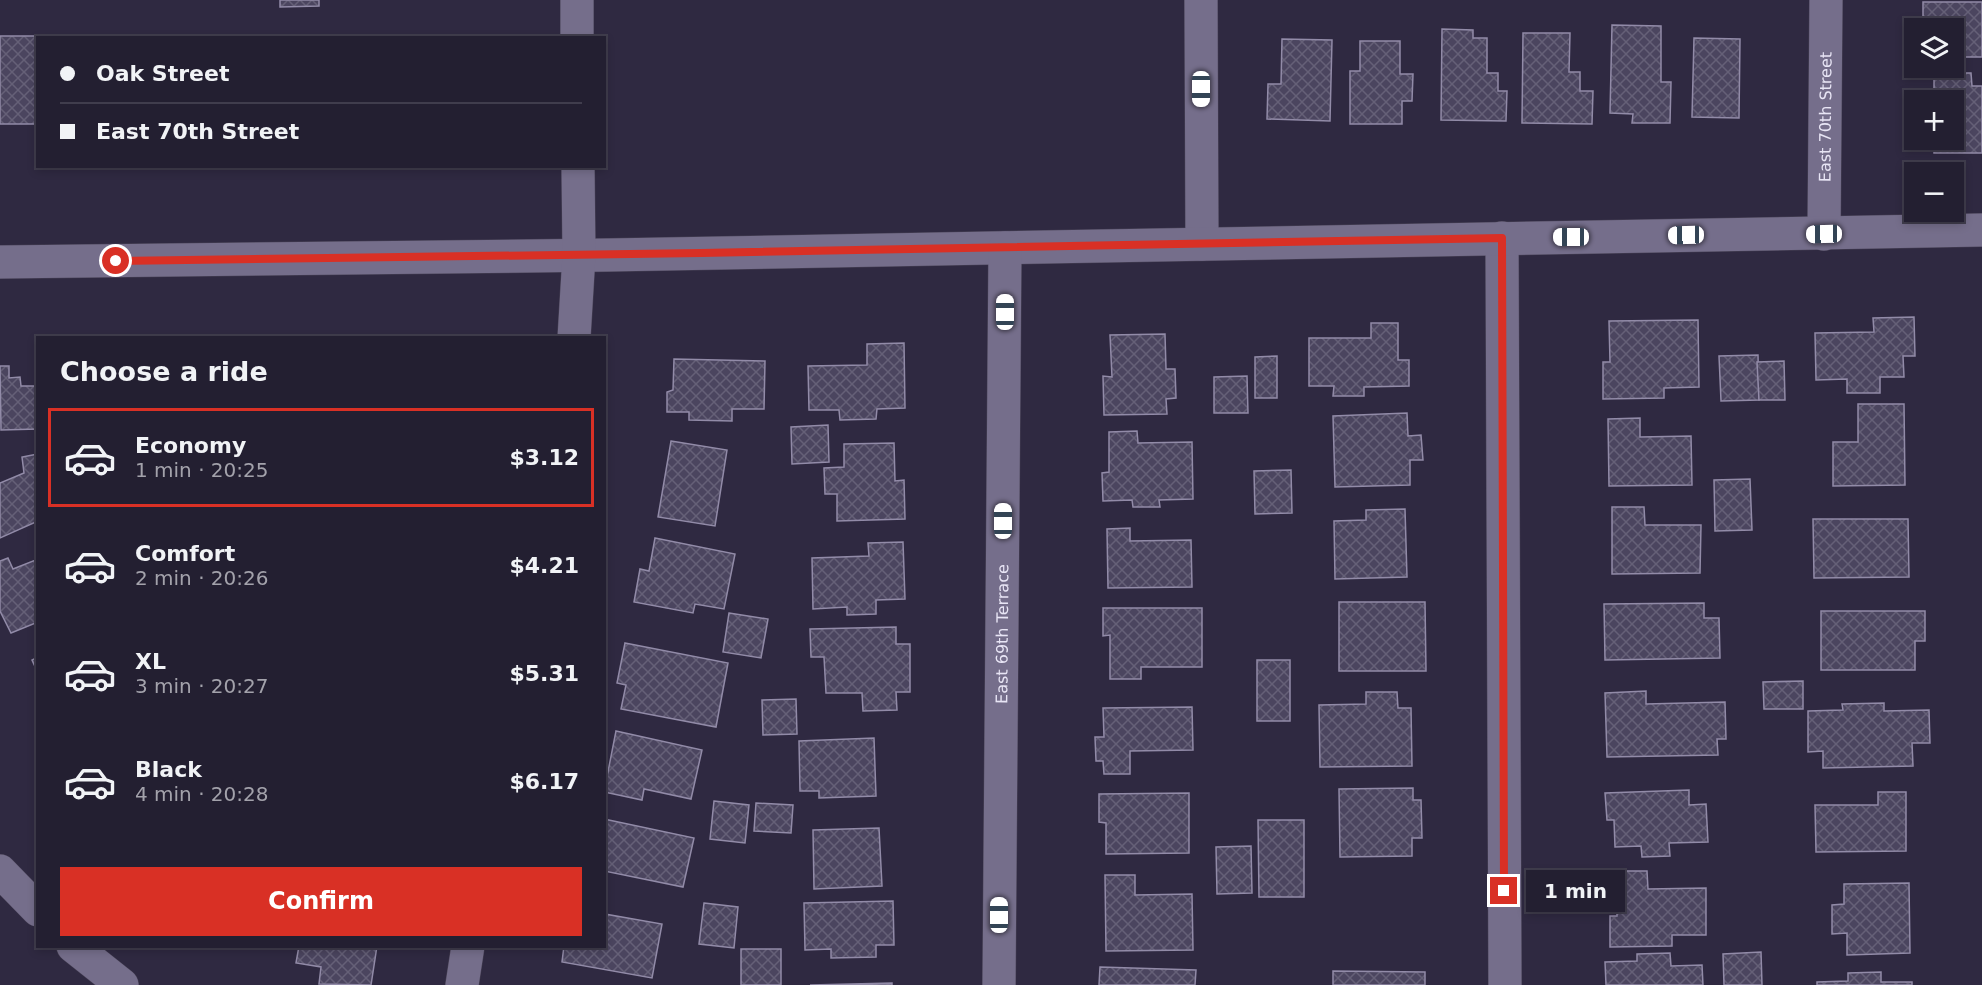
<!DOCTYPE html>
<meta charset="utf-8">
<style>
:root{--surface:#231f31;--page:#2b2739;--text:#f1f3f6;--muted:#a3a2ab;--line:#403d4d;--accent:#d93025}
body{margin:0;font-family:"DejaVu Sans",sans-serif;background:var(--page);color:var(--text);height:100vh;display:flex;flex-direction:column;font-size:22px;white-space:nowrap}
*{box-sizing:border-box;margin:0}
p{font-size:20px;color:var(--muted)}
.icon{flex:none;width:33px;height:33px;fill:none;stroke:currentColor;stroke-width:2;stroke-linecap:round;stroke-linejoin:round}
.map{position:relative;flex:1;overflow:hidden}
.panel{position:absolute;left:36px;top:336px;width:570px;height:612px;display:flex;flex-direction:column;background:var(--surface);border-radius:0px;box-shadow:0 3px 9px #0003,0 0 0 2px var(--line)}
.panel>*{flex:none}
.guide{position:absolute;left:36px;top:36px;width:570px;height:132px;border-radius:0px;box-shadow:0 3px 9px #0003,0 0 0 2px var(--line);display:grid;align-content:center;height:132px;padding:0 24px;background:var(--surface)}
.buttons{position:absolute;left:1904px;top:18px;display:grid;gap:12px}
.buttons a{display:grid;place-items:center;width:60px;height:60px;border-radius:0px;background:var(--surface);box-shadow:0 3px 9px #0003,0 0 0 2px var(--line);font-size:30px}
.end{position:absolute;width:27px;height:27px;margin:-14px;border:8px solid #d93025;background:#fff;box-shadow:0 0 0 3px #fff}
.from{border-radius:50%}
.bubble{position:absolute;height:42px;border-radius:0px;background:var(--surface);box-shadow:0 3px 9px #0003,0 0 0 2px var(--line);font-size:20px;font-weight:800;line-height:42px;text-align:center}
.car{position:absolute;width:18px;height:36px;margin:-18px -9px;border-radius:8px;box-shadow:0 0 4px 2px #0007;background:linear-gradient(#fff 24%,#345 0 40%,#fff 0 76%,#345 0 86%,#fff 0)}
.guide b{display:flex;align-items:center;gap:21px;height:57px;font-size:22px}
.guide b+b{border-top:2px solid var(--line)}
.guide i{width:15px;height:15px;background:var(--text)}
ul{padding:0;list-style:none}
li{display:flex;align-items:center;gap:18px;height:99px;margin:0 12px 9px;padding:0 12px;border:3px solid transparent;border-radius:0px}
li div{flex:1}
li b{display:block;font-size:22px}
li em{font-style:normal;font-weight:800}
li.active{border-color:var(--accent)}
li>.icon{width:54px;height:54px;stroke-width:1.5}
h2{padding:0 24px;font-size:27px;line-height:72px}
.button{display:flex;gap:12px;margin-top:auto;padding:12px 24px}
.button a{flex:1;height:69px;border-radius:0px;background:var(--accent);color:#fff;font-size:24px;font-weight:800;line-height:69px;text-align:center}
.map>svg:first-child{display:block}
.building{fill:url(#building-cross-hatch);stroke:#928ba8;stroke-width:1.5}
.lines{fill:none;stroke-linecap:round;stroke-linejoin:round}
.minor-casing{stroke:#4a4458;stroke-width:34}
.minor{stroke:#756e8b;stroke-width:33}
.route{stroke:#d93025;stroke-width:8}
.labels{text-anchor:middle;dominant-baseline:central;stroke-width:4.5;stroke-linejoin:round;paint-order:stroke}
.street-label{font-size:16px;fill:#e8e5f5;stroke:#16141f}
</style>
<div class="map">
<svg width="1982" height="985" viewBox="0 0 1982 985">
<defs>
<pattern id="building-cross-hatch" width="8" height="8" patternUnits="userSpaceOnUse" patternTransform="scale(1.5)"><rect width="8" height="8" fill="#4b455f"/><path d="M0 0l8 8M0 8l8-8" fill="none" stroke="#656077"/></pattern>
</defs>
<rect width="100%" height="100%" fill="#2f2941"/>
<!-- building -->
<g class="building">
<polygon points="280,0 319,0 319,6 280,7"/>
<polygon points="1923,2 1982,2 1982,57 1953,57 1953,28 1923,27"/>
<polygon points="1612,25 1661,26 1661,82 1671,82 1670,123 1632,123 1633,114 1610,113"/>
<polygon points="1442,29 1473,30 1473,38 1487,38 1487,73 1498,73 1498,91 1507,91 1506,121 1441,120"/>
<polygon points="1523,33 1570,33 1569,72 1580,72 1580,91 1593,91 1592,124 1522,123"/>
<rect x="0" y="36" width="35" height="88"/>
<rect x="134" y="37" width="55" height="1"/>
<polygon points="1694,38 1740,39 1739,118 1692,117"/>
<polygon points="1282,39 1332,40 1330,121 1267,119 1268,84 1281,84"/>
<polygon points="1360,41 1400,41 1400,74 1413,74 1412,101 1402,101 1402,124 1350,124 1350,71 1360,71"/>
<polygon points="1934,73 1971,73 1972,86 1982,86 1982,153 1934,153 1934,140 1953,140 1953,100 1934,100"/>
<polygon points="1914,317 1915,356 1903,356 1904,377 1880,377 1880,393 1847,393 1847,379 1816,380 1815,333 1874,332 1873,318"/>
<polygon points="1698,320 1699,387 1664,388 1664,398 1603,399 1603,362 1610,362 1609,321"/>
<polygon points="1371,323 1398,323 1398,360 1409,360 1409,386 1364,387 1364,396 1333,396 1334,386 1309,386 1309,338 1371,338"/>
<polygon points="1165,334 1166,369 1175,369 1176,398 1166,399 1167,414 1104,415 1103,376 1112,377 1110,335"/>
<polygon points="904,343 905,408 877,409 876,419 840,420 839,410 809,410 808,366 867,365 867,344"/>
<polygon points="1758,355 1759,400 1721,401 1719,356"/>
<polygon points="1277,356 1277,398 1255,398 1255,357"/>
<polygon points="674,359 765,361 764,409 732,409 732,421 689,420 689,412 667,412 667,392 673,390"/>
<polygon points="1784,361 1785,400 1759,400 1757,362"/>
<polygon points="0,366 9,366 9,378 20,377 21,386 38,386 38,429 1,430"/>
<polygon points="1247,376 1248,413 1214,413 1214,377"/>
<polygon points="1858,404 1904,404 1905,485 1833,486 1833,442 1858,442"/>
<polygon points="1407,413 1408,436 1421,435 1423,460 1410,460 1410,485 1335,487 1333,416"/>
<polygon points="1640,418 1640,437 1691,436 1692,485 1609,486 1608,419"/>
<polygon points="828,425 829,462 792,464 791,427"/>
<polygon points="1137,431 1138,443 1192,442 1193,499 1159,500 1160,507 1133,507 1132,500 1103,501 1102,473 1109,472 1109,432"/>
<polygon points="671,441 727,450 715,526 658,517"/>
<polygon points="894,443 895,481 904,480 905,519 837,521 837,494 825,494 824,468 844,467 844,444"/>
<polygon points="38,454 38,521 0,538 0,483 24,473 22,457"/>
<polygon points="1291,470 1292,513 1255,514 1254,471"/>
<polygon points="1750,479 1752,530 1715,531 1714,480"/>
<polygon points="1612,507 1644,507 1645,525 1701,525 1700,573 1612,574"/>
<polygon points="1405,509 1407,577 1335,579 1334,521 1366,520 1366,510"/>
<polygon points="1813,519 1908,519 1909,577 1814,578"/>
<polygon points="1130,528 1130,541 1191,540 1192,587 1108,588 1107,529"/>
<polygon points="655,538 735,554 724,609 695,604 693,613 634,602 640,569 649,571"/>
<polygon points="903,542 905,599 876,600 876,614 847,615 847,607 813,609 812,558 869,556 868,543"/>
<polygon points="8,558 13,569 38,559 38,622 11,633 0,611 0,561"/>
<polygon points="1339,602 1425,602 1426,671 1339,671"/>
<polygon points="1704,603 1704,618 1719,618 1720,658 1605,660 1604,604"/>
<polygon points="1103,608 1202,608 1202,667 1141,667 1141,679 1110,679 1110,635 1103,636"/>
<polygon points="1821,611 1925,611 1925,641 1915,641 1915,670 1821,670"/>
<polygon points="729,613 768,619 761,658 723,652"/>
<polygon points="896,627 896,644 910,644 910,692 896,692 897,710 863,711 862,693 826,693 824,657 811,657 810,629"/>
<polygon points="625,643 728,663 716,727 621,709 626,685 617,683"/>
<polygon points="38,657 38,673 32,660"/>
<rect x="1257" y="660" width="33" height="61"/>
<polygon points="1803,681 1803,709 1764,709 1763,682"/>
<polygon points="1646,691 1646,704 1725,702 1726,739 1717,739 1718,755 1607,757 1605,693"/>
<polygon points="1366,692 1397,692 1398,708 1411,708 1412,766 1320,767 1319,705 1366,704"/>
<polygon points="796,699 797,734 763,735 762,700"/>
<polygon points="1884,703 1884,711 1929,710 1930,743 1912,743 1913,766 1823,768 1823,751 1808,752 1808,711 1843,710 1842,704"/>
<polygon points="1192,707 1193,750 1130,751 1130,774 1104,774 1103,761 1096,761 1095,737 1104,737 1103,708"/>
<polygon points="616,731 702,750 691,799 644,789 642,800 604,792"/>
<polygon points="874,738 876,796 819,798 819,791 800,791 799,741"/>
<polygon points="1413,788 1413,800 1421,800 1422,838 1412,838 1412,856 1340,857 1339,789"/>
<polygon points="1689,790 1689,805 1706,804 1708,842 1669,843 1670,856 1642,857 1641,846 1615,847 1614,820 1607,820 1605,793"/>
<polygon points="1878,792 1906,792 1906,851 1816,852 1815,805 1878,805"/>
<polygon points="1189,793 1189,853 1106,854 1106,823 1099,822 1099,794"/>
<polygon points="714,801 749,805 745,843 710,839"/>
<polygon points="756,803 793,805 791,833 754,831"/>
<polygon points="604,819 694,838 683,887 604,871"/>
<polygon points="1258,820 1304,820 1304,897 1259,897"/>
<polygon points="879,828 882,886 814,889 813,830"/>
<polygon points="1251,846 1252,893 1217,894 1216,847"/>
<polygon points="1617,871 1647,871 1648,889 1706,888 1706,935 1672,935 1672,946 1610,947 1610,916 1617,916"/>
<polygon points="1105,875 1135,875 1135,895 1192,894 1193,950 1106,951"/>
<polygon points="1909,883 1910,953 1847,955 1847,933 1832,934 1832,905 1844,904 1844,884"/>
<polygon points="893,901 894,945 876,945 876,957 831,958 831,949 805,950 804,903"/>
<polygon points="704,903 738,907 734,948 699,944"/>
<polygon points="604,906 605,914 662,924 652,978 562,962 564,946 604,946"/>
<polygon points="299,946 377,946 371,985 319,984 321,967 296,963"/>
<rect x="741" y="949" width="40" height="36"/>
<polygon points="1761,952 1762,985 1724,985 1723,954"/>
<polygon points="1670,953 1671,966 1702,965 1703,985 1606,985 1605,962 1637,961 1637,954"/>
<polygon points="1100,967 1196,970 1195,985 1099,985"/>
<polygon points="1333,971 1425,972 1425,985 1333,985"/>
<polygon points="1881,972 1881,982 1912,982 1912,985 1817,985 1817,982 1848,981 1848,973"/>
<polygon points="892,983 892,985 810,985"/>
</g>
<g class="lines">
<defs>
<g id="minor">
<polyline points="577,0 577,38"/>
<polyline points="1201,0 1202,244"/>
<path id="s1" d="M1824,234l2,-234"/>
<polyline points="1502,238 1505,985"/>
<polyline points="0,262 608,255 1982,230"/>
<polyline points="574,338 579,255 578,166"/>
<polyline points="0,871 38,910"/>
<polyline points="73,946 122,985"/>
<polyline points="462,985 468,946"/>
<path id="s2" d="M999,985l6,-737"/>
</g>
</defs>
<!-- minor casing -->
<use href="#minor" class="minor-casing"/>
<!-- minor -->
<use href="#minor" class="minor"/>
</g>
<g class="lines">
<!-- route -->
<polyline class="route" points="116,261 701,253 1502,238 1504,891"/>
</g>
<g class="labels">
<!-- street labels -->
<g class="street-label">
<text stroke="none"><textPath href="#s1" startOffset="117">East 70th Street</textPath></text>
<text stroke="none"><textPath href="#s2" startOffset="351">East 69th Terrace</textPath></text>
</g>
</g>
</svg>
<div class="buttons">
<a><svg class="icon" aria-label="layers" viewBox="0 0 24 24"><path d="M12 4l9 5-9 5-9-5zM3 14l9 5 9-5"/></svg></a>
<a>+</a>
<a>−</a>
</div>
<i class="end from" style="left:116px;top:261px"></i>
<i class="end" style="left:1504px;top:891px"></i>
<div class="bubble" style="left:1526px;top:870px;width:99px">1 min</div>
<i class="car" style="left:1201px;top:89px;rotate:180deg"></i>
<i class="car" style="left:1824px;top:234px;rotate:269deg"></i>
<i class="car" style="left:1686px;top:235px;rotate:269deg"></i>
<i class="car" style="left:1571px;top:237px;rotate:270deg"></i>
<i class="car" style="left:1005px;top:312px;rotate:0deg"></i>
<i class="car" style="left:1003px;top:521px;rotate:0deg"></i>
<i class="car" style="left:999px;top:915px;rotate:0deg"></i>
<div class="guide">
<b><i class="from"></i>Oak Street</b>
<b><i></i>East 70th Street</b>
</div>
<section class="panel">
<h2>Choose a ride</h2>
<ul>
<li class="active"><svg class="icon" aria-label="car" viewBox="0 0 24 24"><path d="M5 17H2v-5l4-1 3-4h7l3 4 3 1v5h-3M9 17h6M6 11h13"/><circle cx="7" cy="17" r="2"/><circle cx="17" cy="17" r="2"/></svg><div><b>Economy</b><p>1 min · 20:25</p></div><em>$3.12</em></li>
<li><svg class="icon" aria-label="car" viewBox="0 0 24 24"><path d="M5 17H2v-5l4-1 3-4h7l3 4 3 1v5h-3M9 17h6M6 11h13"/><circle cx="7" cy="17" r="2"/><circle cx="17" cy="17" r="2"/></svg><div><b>Comfort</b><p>2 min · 20:26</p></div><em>$4.21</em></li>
<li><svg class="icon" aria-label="car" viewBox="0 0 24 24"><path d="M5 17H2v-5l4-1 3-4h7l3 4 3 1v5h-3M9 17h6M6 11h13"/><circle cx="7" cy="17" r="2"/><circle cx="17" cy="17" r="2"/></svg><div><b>XL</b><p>3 min · 20:27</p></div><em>$5.31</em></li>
<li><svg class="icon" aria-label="car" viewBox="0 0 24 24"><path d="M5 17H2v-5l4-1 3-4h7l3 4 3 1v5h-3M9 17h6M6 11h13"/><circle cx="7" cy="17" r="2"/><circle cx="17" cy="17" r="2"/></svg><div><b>Black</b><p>4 min · 20:28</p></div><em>$6.17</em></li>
</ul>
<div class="button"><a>Confirm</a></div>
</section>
</div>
